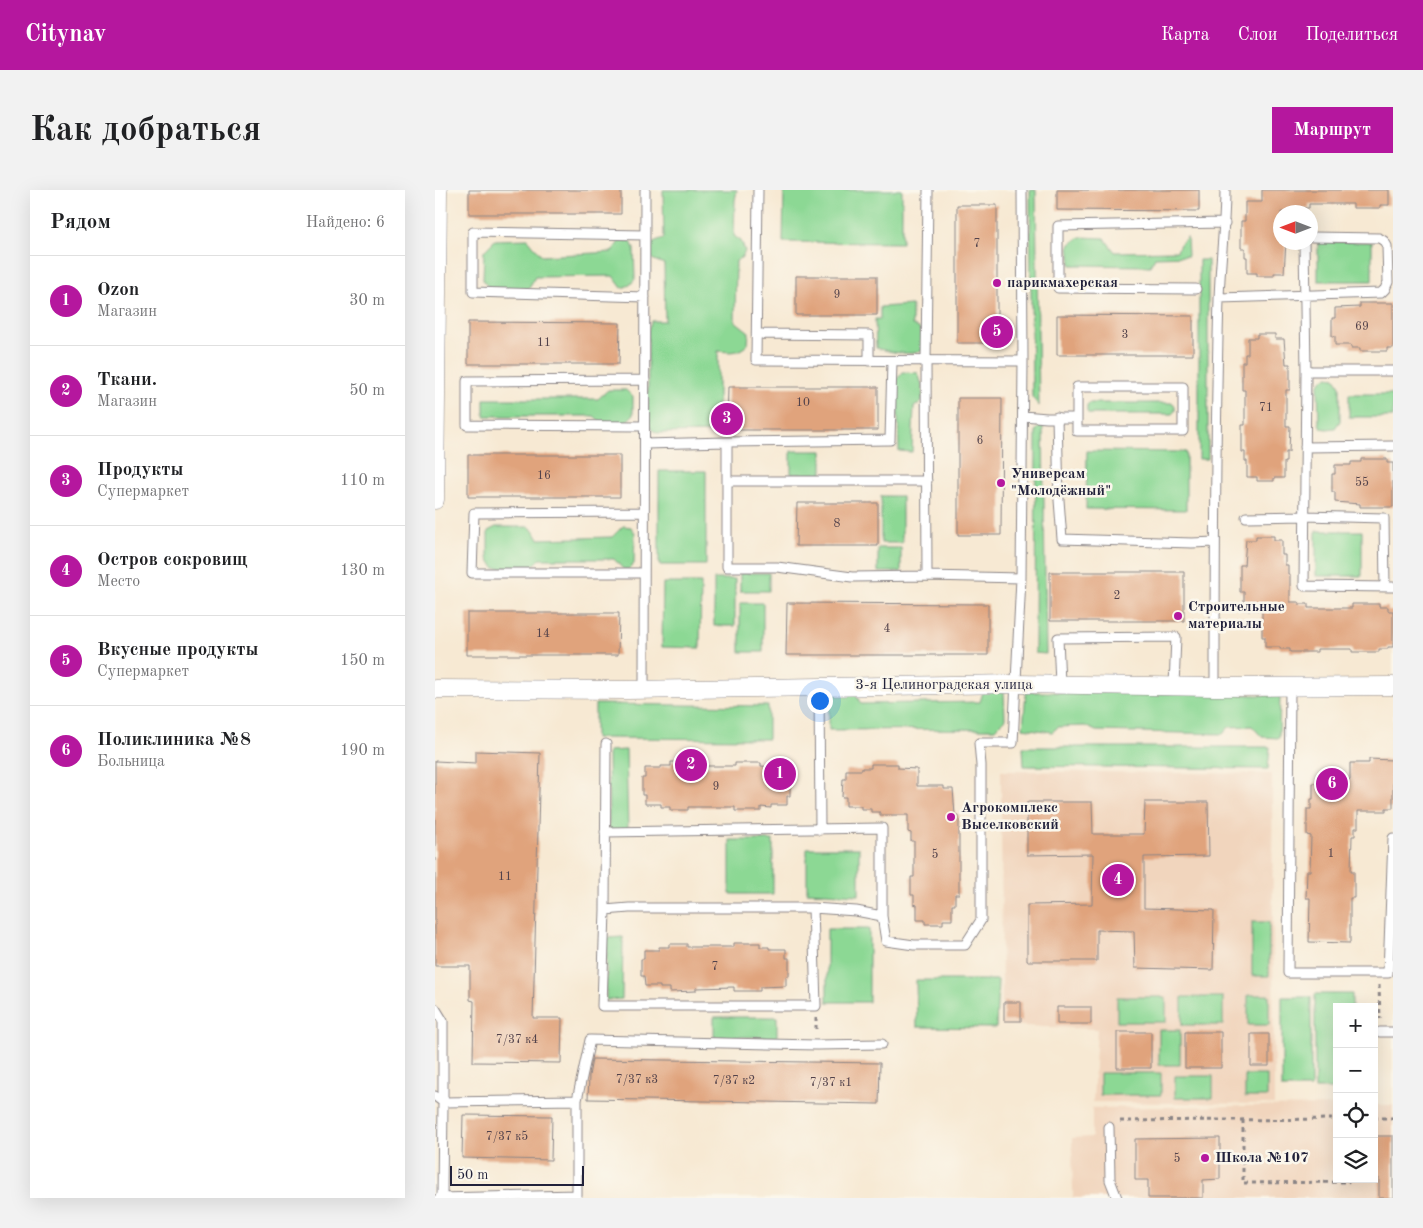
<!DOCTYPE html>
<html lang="ru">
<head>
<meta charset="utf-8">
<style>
	body { margin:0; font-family:"Old Standard TT",serif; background:#f2f2f2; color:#202124 }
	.controls { position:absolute; right:15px; bottom:15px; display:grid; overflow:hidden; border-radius:0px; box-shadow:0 5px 20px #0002 }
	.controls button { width:45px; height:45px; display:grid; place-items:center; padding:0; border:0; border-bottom:1px solid #e0e0e0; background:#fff; color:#202124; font:25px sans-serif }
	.compass { position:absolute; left:838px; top:15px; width:45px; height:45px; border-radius:50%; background:#fff; box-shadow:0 5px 20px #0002; rotate:270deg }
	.scale { position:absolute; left:15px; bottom:12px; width:134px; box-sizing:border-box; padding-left:5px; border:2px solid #22223b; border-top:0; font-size:14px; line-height:18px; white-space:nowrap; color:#22223b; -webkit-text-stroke:4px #fbf7ec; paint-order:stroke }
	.you { position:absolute; left:384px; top:510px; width:18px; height:18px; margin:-12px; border:4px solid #fff; border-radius:50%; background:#1a73e8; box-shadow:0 0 0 8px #1a73e833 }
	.badge { display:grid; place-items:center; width:32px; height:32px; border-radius:50%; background:#b5179e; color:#fff; font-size:16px; font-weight:700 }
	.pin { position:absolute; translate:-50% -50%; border:2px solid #fff; box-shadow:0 1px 5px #0006 }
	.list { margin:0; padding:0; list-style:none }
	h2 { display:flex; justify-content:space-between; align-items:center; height:65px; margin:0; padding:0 20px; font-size:21px }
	h2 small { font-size:16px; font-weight:400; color:#757577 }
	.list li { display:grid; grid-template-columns:32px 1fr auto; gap:15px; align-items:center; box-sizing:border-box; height:90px; padding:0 20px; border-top:1px solid #e0e0e0 }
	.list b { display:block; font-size:19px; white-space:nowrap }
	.list p { margin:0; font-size:16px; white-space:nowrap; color:#757577 }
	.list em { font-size:16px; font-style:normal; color:#757577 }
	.icon { flex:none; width:28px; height:28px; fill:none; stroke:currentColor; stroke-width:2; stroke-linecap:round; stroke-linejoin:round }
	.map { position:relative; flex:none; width:958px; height:1008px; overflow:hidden; border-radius:0px }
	header { display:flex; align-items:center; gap:30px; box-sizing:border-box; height:70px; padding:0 25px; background:#b5179e; color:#fff }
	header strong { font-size:24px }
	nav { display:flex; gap:28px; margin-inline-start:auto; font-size:18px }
	.intro { display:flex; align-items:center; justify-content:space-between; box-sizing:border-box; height:120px; padding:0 30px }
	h1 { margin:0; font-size:35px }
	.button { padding:12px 22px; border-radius:0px; background:#b5179e; color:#fff; font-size:18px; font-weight:700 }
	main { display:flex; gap:30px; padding:0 30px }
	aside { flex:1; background:#fff; border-radius:0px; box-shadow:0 5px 20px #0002 }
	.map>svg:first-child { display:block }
</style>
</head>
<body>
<header>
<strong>Citynav</strong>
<nav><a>Карта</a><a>Слои</a><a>Поделиться</a></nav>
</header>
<div class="intro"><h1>Как добраться</h1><a class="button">Маршрут</a></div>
<main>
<aside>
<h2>Рядом<small>Найдено: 6</small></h2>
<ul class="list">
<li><span class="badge">1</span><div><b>Ozon</b><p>Магазин</p></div><em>30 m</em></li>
<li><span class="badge">2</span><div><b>Ткани.</b><p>Магазин</p></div><em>50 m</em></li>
<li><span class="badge">3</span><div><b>Продукты</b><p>Супермаркет</p></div><em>110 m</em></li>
<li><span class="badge">4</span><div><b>Остров сокровищ</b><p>Место</p></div><em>130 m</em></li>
<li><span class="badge">5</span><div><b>Вкусные продукты</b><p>Супермаркет</p></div><em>150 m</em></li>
<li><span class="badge">6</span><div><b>Поликлиника №8</b><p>Больница</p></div><em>190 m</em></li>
</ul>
</aside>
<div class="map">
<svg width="958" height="1008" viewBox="0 0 958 1008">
	<rect width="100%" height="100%" fill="#fbf7ec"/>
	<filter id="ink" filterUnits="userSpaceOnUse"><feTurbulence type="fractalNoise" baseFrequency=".02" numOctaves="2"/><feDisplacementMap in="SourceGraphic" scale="10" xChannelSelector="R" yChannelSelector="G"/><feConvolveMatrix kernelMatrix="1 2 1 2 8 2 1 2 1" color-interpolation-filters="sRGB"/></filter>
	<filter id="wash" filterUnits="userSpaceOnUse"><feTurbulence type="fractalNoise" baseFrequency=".0096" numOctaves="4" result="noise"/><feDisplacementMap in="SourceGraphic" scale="20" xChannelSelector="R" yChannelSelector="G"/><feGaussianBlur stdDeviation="1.12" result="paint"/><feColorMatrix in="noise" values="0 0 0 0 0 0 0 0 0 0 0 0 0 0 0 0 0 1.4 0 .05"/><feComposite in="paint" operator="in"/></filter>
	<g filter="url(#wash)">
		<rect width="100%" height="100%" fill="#f7e9d3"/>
		<path fill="#f1d5bd" d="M 566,581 L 837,584 L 839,914 L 658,912 L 662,839 L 567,835 Z
			M 902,915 L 902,989 L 939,989 L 939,915 L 958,915 L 958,1008 L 638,1008 L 637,948 L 657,947 L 657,918 Z"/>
		<path fill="#8cd894" stroke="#577d68" d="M 228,0 L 302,0 L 300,10 L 299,46 L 306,51 L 310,61 L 307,67 L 301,71 L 300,131 L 314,142 L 313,154 C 303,164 296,162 283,161 L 283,242 L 223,243 L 217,240 L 213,234 L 213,140 L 217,131 L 230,131 L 229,74 L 219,70 L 215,67 L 215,59 L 218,52 L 229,48 Z
			M 349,0 L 467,0 L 467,53 L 348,52 Z
			M 595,0 L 601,0 L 604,216 L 597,207 Z
			M 645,47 L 669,48 L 680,62 L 742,61 L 745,54 L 752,47 L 753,66 L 720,67 L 715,76 L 636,75 L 634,55 Z
			M 93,49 L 107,66 L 177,62 L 185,50 L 196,51 L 199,59 L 200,89 L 195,95 L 187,98 L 178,86 L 100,87 L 93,99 L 54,98 L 48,90 L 49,61 L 60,50 Z
			M 883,52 L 937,52 L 937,91 L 883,91 Z
			M 764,70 L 773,70 L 773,269 L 764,269 Z
			M 477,115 L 477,135 L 485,139 L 489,150 L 487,161 C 473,166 455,162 441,158 L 440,129 L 445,129 L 445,117 Z
			M 468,182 L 483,183 L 488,198 L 487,212 L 479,217 L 477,262 L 464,261 L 462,189 Z
			M 893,187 L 900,188 L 905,196 L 905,231 L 900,238 L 892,239 L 886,238 L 884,233 L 883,197 L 886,190 Z
			M 173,200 L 191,200 L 198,207 L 198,225 L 190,233 L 166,232 L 159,226 L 49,226 L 49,209 L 163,209 Z
			M 914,204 L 958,204 L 958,227 L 914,227 Z
			M 654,213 L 738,213 L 740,216 L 740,221 L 737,224 L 654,224 L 652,222 L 652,215 Z
			M 608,234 L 611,464 L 600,463 L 601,240 Z
			M 356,261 L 387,261 L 387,284 L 356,284 Z
			M 652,261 L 751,262 L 751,320 L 651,319 Z
			M 224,281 L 271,281 L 271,375 L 224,375 Z
			M 446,306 L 467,306 L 467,353 L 446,353 Z
			M 188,336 L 196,337 L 200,343 L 199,374 L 194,379 L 188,379 L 179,369 L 105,369 L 95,379 L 59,378 L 53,368 L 53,341 L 61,337 L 95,337 L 104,349 L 177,347 Z
			M 881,341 L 927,341 L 927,386 L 881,386 Z
			M 443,358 L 466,358 L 466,382 L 443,382 Z
			M 305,383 L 334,383 L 334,401 L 305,401 Z
			M 279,389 L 300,389 L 300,436 L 279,436 Z
			M 228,393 L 266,393 L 265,458 L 227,457 Z
			M 305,413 L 328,413 L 328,462 L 305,462 Z
			M 549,499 L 569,501 L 570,529 L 560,539 L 394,540 L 394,511 L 399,501 L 419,501 L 426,514 L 545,512 Z
			M 591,502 L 766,503 L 845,506 L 844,548 L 827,547 L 817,536 L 794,537 L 788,544 L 661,541 L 650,536 L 623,537 L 617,542 L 588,538 Z
			M 160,514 L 333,516 L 333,549 L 160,548 Z
			M 588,557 L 835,557 L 833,579 L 589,576 Z
			M 191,560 L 193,640 L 174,641 L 173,561 Z
			M 295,650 L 338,650 L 338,704 L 295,704 Z
			M 372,658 L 424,658 L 424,705 L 372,702 Z
			M 817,732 L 834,732 L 834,786 L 817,786 Z
			M 392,739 L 434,739 L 434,812 L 392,812 Z
			M 188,747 L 187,809 L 171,810 L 172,748 Z
			M 481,790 L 563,790 L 561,838 L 482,837 Z
			M 880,804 L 917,804 L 917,817 L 902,817 L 902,899 L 880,899 Z
			M 813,805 L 834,805 L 834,835 L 813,835 Z
			M 682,807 L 731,807 L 731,832 L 682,832 Z
			M 747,807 L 788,807 L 788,835 L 747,835 Z
			M 847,807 L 876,807 L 876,898 L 847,898 Z
			M 279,827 L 342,827 L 342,847 L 279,847 Z
			M 724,840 L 745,840 L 745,875 L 724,875 Z
			M 665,883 L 726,883 L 726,905 L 665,905 Z
			M 810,885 L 832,885 L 832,907 L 810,907 Z
			M 740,886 L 778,886 L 778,908 L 740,908 Z"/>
		<g id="blocks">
			<path fill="#e0a37b" d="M 34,0 L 186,0 L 186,24 L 34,24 Z
				M 622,0 L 764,0 L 764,21 L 622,20 Z
				M 827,0 L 954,0 L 954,15 L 945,15 L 945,18 L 918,18 L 918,14 L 874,14 L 874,18 L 865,18 L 865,21 L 851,21 L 851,22 L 846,22 L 846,52 L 851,52 L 849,83 L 839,83 L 839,86 L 822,86 L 822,83 L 812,83 L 812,67 L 810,67 L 810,58 L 806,58 L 806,31 L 810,31 L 810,12 L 827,12 Z
				M 522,15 L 562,15 L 562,153 L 522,153 Z
				M 361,86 L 442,86 L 442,125 L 361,125 Z
				M 925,113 L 958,113 L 958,158 L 952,158 L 952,161 L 925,161 L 925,158 L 916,158 L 916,155 L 900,155 L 900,146 L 897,146 L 897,128 L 900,128 L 900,118 L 925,117 Z
				M 622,125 L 758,126 L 758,165 L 622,165 Z
				M 33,132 L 185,133 L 184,174 L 33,174 Z
				M 822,144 L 840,144 L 840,149 L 849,149 L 851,174 L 855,174 L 855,200 L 851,200 L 851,236 L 855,236 L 854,262 L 851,262 L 851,272 L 849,272 L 849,288 L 839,288 L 839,291 L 822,291 L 822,287 L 812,287 L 812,271 L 810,271 L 810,262 L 807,262 L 807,235 L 810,235 L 810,200 L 807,200 L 807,172 L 810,172 L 810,164 L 813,164 L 813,148 L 822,148 Z
				M 293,197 L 443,197 L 443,240 L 292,240 Z
				M 523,208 L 567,208 L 566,345 L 523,345 Z
				M 33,265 L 185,265 L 185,307 L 33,307 Z
				M 926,269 L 952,269 L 952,273 L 958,273 L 958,317 L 925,317 L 925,314 L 900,312 L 900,302 L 897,302 L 897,284 L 900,284 L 900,275 L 916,275 L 916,272 L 926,272 Z
				M 362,313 L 443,313 L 443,356 L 361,356 Z
				M 821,346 L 839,346 L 839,350 L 847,350 L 847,365 L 850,365 L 850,375 L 853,375 L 853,384 L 855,384 L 855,412 L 864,412 L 864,414 L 873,414 L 873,418 L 917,418 L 917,414 L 944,414 L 944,417 L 953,417 L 953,421 L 958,421 L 958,457 L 953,457 L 953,459 L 944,459 L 944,462 L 917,462 L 917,459 L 882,459 L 882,462 L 855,462 L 855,459 L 845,459 L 845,457 L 830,457 L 830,447 L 827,447 L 827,420 L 809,420 L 809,402 L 805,402 L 805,375 L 809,375 L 811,350 L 821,350 Z
				M 615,382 L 749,382 L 749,431 L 615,431 Z
				M 352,413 L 553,414 L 553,465 L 351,465 Z
				M 32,423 L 184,423 L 183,465 L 32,465 Z
				M 41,561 L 105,563 L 98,828 L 127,828 L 126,873 L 38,872 L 39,811 L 35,810 L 35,776 L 0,776 L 0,571 L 41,573 Z
				M 934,569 L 958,570 L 958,618 L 951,618 L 951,621 L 923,621 L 923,638 L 920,638 L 920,646 L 917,646 L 916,681 L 919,681 L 919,708 L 915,708 L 915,753 L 874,752 L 875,708 L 871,708 L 872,681 L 875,681 L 876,646 L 872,645 L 872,619 L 876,619 L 876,609 L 878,609 L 878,593 L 888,593 L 888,590 L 915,590 L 915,573 L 934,573 Z
				M 236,572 L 263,572 L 263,576 L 300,576 L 300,573 L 326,573 L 326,576 L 352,579 L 352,588 L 355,588 L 355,606 L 352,606 L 352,615 L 336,615 L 336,618 L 326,617 L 326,621 L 300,621 L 300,617 L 253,617 L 253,620 L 235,620 L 235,617 L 226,617 L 226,614 L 210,614 L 210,605 L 207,605 L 207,588 L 210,588 L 210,578 L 226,578 L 226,576 L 236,576 Z
				M 436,574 L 463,574 L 463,578 L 482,579 L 482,596 L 509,596 L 509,599 L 518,599 L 520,625 L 524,625 L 524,704 L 520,704 L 520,715 L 517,715 L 517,730 L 508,730 L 508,734 L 490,734 L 490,730 L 482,730 L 482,715 L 479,714 L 479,705 L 476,705 L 476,687 L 479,687 L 479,651 L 476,651 L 476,643 L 473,642 L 473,625 L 445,625 L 445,622 L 436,622 L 436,619 L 426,619 L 426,616 L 411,616 L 411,607 L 407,607 L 408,589 L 411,589 L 411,580 L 427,580 L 427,578 L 436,578 Z
				M 592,612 L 657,612 L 658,644 L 709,644 L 710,612 L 773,612 L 774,666 L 709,667 L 709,718 L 779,720 L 778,780 L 700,778 L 699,741 L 662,740 L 662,771 L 592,771 L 592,715 L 657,714 L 658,664 L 592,665 Z
				M 299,753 L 325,753 L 325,757 L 334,757 L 334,759 L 351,759 L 351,768 L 354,768 L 354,786 L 351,786 L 351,796 L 325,797 L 325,801 L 299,801 L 299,797 L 261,798 L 261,801 L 235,802 L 235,798 L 225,798 L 225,796 L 210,796 L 209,786 L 206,786 L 206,769 L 209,769 L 209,760 L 224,760 L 224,757 L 234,757 L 234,754 L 252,754 L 252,757 L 299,757 Z
				M 569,812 L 586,812 L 586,831 L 569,831 Z
				M 622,817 L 656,817 L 656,834 L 622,834 Z
				M 682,842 L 716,842 L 716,878 L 682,878 Z
				M 750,842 L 786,842 L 786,878 L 750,878 Z
				M 816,844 L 834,844 L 834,876 L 816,876 Z
				M 157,869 L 445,873 L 444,914 L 153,909 L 154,886 Z
				M 28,925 L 117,926 L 116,970 L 27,968 Z
				M 939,946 L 958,946 L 958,1008 L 944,1008 L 944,988 L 939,988 Z
				M 785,948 L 785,989 L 768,990 L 768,1008 L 713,1008 L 713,990 L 700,990 L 700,949 Z"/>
		</g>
	</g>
	<g filter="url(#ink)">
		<use href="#blocks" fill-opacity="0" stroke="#8c8687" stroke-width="1"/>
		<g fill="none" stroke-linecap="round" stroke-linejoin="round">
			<g stroke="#8c8687" stroke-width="11">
				<path id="lane" d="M 323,0 L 321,170 L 588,171
					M 210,45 L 38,42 L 38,102 L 210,107
					M 869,52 L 871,181 L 869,396 L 958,397
					M 761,99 L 623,98 L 623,36 L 790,33
					M 784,108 L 946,103 L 950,99 L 953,92 L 952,56 L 949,51 L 944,48 L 876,47
					M 322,144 L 434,145 L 434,171
					M 871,181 L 958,181
					M 642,197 L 748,197 L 748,241 L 642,241 Z
					M 588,226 L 612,228 L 642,228
					M 622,227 L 624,310 L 627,349 L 757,353 L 780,352
					M 209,236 L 32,235 L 32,191 L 210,190
					M 292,252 L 455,250 L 457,171
					M 210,254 L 292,252 L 292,377 L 342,377 L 417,387 L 492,386 L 586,388
					M 870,257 L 958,256
					M 293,291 L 492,291
					M 209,322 L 39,323 L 37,383 L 209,383
					M 811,327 L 869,326 L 949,328 L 950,397
					M 492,386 L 491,171 L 493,0
					M 625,494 L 623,448 L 741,447 L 739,496
					M 855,495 L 853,783 L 953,783 L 958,648
					M 384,496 L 385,640
					M 780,497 C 780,368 780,239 784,110 C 785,73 790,37 790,0
					M 209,499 L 210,0
					M 171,554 L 170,720 L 167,816 L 381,816 L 378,718
					M 170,642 L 447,638 L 447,726 L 451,751 L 479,755 L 530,755 L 546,730 L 546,575 L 544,553 L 578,553 L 586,388 L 588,171 L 587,0
					M 170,720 L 194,718 L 378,718 L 421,721 L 447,726
					M 0,818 L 8,831 L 8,912 L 142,910 L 155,850 L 382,855 L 447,854
					M 945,842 L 958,842
					M 0,906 L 8,912 L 7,1008
					M 674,937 L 675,990 L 682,1008
					M 4,1008 L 142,1005 L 142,910"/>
			</g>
			<g stroke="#8c8687" stroke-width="19">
				<path id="street" d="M 0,310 L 3,0
					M 0,499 L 193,500 L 580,494 L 780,497 L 958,496"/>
			</g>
			<path stroke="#8c8687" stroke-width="3" stroke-dasharray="4 4" stroke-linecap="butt" d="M 944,795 L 945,829
				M 381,827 L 381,843
				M 939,928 L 958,928
				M 808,930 L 808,993 L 913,992 L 913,989
				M 685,931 L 902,929"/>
			<use href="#lane" stroke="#fff" stroke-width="9"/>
			<use href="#street" stroke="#fff" stroke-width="18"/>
		</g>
	</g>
	<g fill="#b5179e" stroke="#fbf7ec" stroke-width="2">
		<circle cx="562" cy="93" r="5"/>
		<circle cx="566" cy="293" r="5"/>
		<circle cx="743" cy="426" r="5"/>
		<circle cx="516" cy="627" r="5"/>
		<circle cx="770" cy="968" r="5"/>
	</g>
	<g text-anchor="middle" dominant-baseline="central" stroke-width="5" stroke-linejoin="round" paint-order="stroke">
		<g font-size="12" fill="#52424b">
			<text x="542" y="54">7</text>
			<text x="402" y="105">9</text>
			<text x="927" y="137">69</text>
			<text x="690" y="145">3</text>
			<text x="109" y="153">11</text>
			<text x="368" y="213">10</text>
			<text x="831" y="218">71</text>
			<text x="545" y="251">6</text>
			<text x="109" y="286">16</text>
			<text x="927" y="293">55</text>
			<text x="402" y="334">8</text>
			<text x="682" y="406">2</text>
			<text x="452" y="439">4</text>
			<text x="108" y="444">14</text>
			<text x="281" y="597">9</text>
			<text x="896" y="664">1</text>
			<text x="500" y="665">5</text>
			<text x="70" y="687">11</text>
			<text x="280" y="777">7</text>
			<text x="82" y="850">7/37 к4</text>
			<text x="202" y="890">7/37 к3</text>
			<text x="299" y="891">7/37 к2</text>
			<text x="396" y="893">7/37 к1</text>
			<text x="72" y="947">7/37 к5</text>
			<text x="742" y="969">5</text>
		</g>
		<g font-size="15" font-weight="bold" fill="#22223b" stroke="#fbf7ec" text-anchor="start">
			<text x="572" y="93">парикмахерская</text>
			<text x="576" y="284">Универсам<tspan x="576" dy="17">"Молодёжный"</tspan></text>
			<text x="753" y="417">Строительные<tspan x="753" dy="17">материалы</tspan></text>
			<text x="526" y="618">Агрокомплекс<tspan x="526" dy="17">Выселковский</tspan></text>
			<text x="780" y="968">Школа №107</text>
		</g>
		<g font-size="15" fill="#22223b" stroke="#fbf7ec">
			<text x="509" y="495">3-я Целиноградская улица</text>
		</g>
	</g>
</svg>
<div class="controls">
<button>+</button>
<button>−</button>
<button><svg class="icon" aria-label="locate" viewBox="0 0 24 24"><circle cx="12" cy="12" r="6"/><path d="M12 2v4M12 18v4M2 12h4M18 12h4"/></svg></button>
<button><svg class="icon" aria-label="layers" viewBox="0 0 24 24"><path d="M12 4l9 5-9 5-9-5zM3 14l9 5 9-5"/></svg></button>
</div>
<svg class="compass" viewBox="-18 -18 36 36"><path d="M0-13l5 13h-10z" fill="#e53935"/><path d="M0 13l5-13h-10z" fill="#757577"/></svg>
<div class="scale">50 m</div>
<div class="you"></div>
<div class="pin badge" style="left:345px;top:584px">1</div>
<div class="pin badge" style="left:256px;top:575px">2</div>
<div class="pin badge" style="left:292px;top:229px">3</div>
<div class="pin badge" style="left:683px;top:690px">4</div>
<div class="pin badge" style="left:562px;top:142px">5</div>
<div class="pin badge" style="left:897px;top:594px">6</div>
</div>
</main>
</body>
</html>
